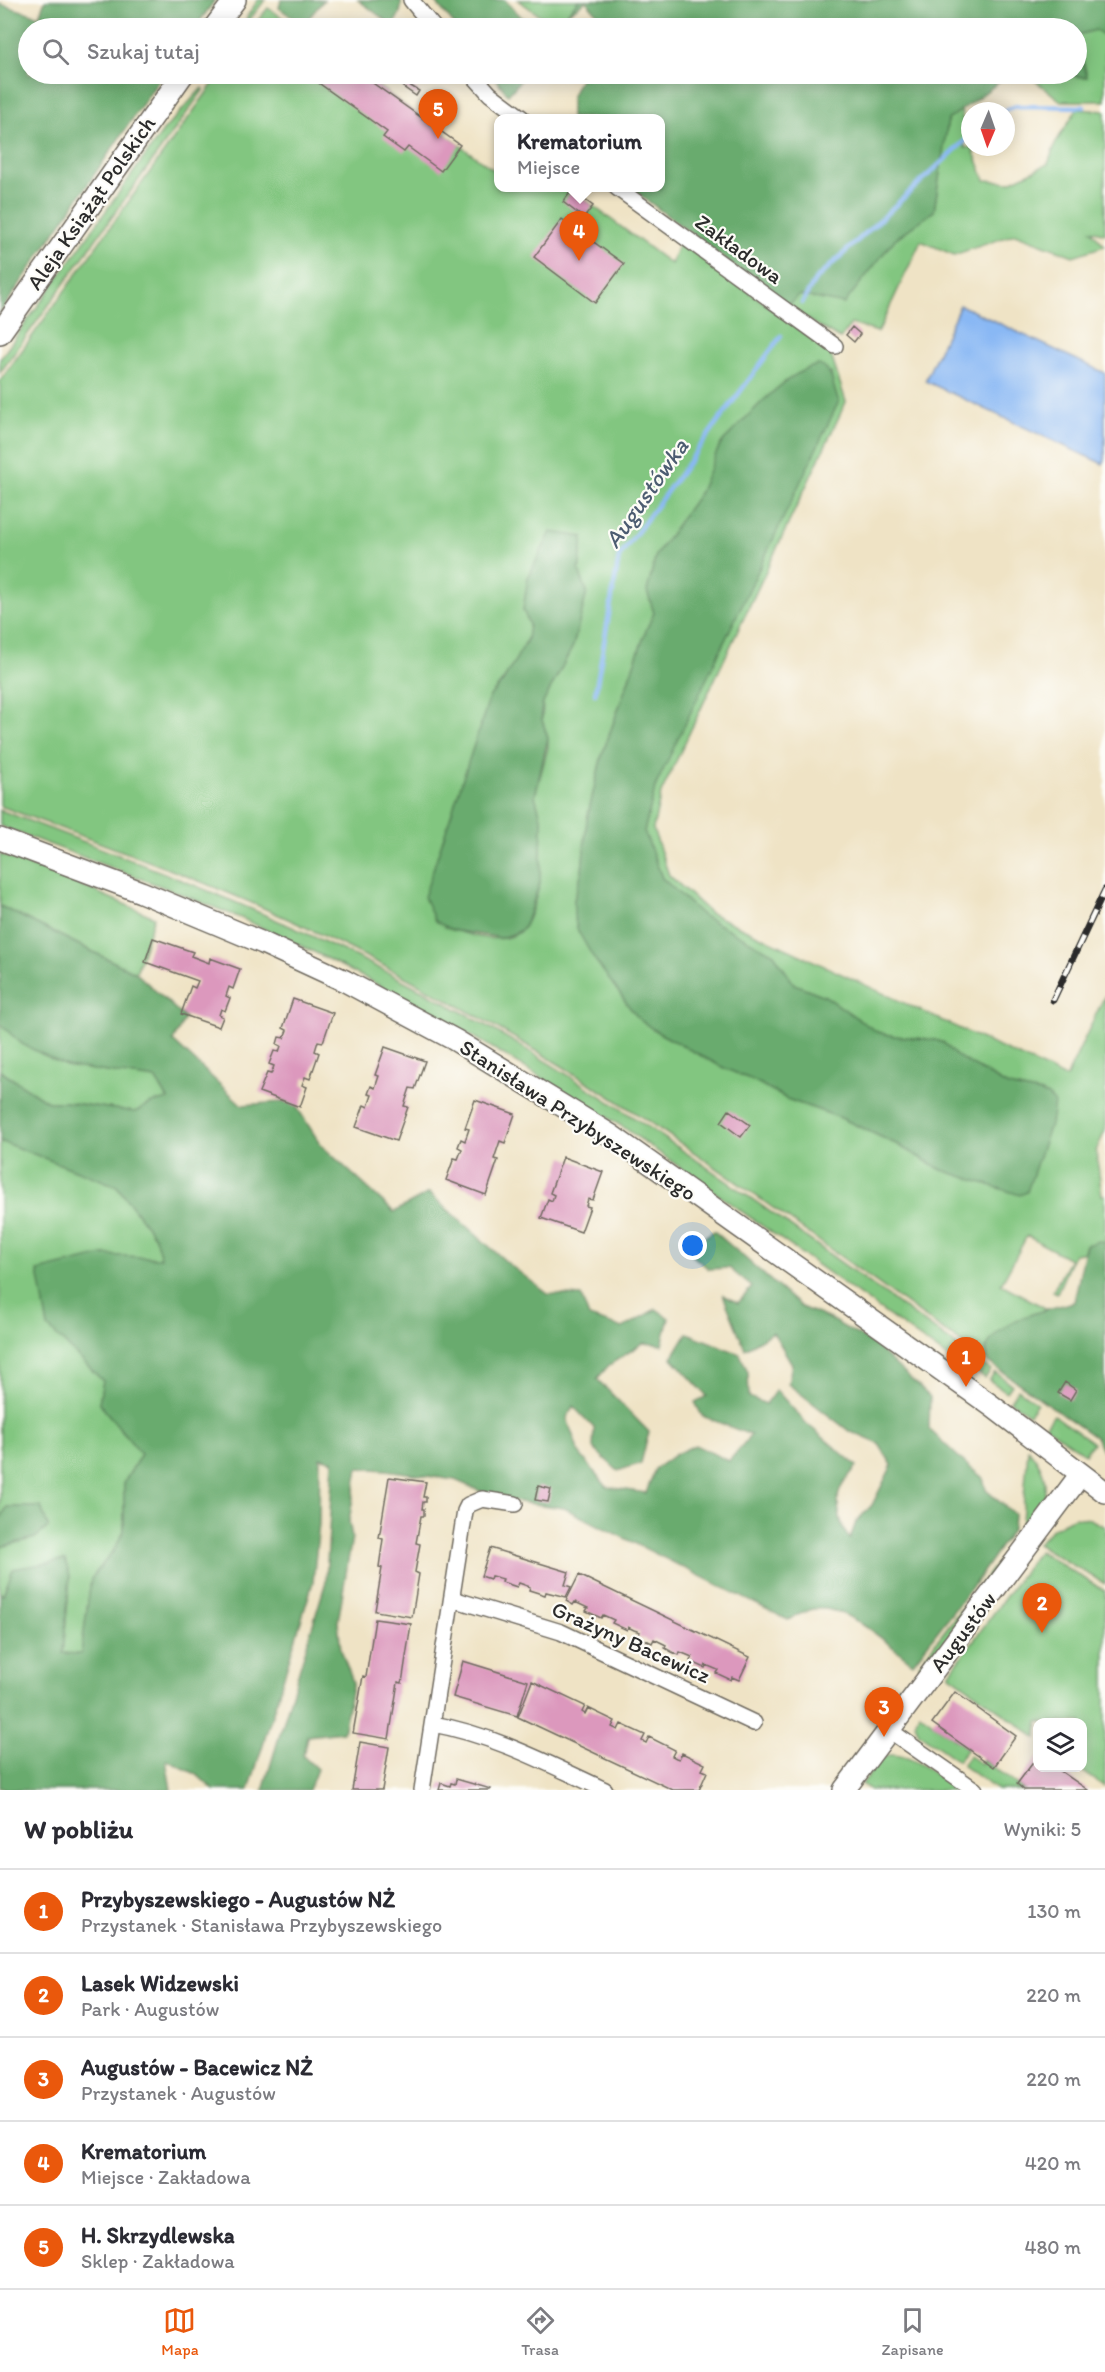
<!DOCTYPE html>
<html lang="pl">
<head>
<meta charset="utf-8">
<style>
	body { margin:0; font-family:Itim,sans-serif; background:#f7f7f7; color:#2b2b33 }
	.controls { position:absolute; right:18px; bottom:18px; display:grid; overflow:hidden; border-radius:12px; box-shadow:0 3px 15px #0003 }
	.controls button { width:54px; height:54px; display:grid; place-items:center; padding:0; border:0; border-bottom:2px solid #e1e1e2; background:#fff; color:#2b2b33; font:30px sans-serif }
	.compass { position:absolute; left:961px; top:102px; width:54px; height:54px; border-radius:50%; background:#fff; box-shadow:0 3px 15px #0003; rotate:182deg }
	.you { position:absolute; left:693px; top:1246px; width:21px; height:21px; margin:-15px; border:4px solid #fff; border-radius:50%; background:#1a73e8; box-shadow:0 0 0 9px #1a73e833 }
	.badge { display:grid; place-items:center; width:39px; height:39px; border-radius:50%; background:#ea580c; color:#fff; font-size:20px; font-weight:700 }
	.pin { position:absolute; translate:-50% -50px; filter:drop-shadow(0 2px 3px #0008) }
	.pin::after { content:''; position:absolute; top:32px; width:21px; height:18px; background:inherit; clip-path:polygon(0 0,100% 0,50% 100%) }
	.popup { position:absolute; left:494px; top:114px; width:171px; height:78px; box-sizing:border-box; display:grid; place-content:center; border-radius:12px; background:#fff; filter:drop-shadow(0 2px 4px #0005); font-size:20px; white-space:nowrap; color:#7c7c81 }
	.popup b { font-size:22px; color:#2b2b33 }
	.popup::after { content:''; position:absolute; left:50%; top:100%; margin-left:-12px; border:12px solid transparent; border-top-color:#fff }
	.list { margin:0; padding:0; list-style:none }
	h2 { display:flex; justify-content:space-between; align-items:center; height:78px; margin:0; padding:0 24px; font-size:26px }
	h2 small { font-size:20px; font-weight:400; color:#7c7c81 }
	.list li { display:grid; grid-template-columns:39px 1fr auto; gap:18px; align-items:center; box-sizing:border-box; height:84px; padding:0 24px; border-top:2px solid #e1e1e2 }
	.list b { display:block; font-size:22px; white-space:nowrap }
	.list p { margin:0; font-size:20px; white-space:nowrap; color:#7c7c81 }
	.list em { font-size:20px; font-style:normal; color:#7c7c81 }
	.icon { flex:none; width:33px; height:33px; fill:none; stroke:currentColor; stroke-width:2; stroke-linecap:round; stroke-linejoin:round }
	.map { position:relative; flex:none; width:1105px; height:1790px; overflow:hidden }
	.search { position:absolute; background:#fff; box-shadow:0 3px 15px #0003; left:18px; right:18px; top:18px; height:66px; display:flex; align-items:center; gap:15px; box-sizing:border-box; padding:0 21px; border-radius:33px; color:#7c7c81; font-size:22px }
	.sheet { height:498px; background:#fff }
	nav { display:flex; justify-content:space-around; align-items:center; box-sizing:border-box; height:84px; border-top:2px solid #e1e1e2; background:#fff; font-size:16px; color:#7c7c81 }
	nav a { display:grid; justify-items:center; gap:3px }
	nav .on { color:#ea580c }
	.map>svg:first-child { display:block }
</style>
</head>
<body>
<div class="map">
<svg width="1105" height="1790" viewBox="0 0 1105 1790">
	<rect width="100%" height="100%" fill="#fdfcf7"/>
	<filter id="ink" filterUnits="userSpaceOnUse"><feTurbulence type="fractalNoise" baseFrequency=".0167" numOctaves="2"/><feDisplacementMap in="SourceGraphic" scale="12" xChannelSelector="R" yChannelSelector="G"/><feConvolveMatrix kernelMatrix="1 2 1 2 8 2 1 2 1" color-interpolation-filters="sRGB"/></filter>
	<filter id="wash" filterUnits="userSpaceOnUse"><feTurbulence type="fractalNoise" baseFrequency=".008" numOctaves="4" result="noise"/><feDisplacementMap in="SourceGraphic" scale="24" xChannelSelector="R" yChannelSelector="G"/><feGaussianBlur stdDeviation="1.35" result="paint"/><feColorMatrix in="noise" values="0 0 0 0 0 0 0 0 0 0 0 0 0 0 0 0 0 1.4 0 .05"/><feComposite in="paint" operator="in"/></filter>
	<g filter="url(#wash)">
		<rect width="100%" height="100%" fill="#efe3c5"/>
		<path fill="#82c680" stroke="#567856" stroke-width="1.5" fill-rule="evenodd" d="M 258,0 L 265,0 L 243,28 L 248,15 Z
			M 518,0 L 579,0 L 556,27 Z
			M 268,8 L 298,28 L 252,28 Z
			M 1096,30 L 1105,36 L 1105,101 L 1061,101 L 1027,74 L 1087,77 L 1077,35 Z
			M 220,74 L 361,74 L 498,173 L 498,188 L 569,188 L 671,264 L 680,240 L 830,352 L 846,402 L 661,793 L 653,829 L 669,875 L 710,913 L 1066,1078 L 1105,995 L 1105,1131 L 1096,1151 L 1102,1195 L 1105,1195 L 1105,1242 L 1086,1245 L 1083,1253 L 1074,1254 L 1057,1293 L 1053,1291 L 1070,1259 L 1027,1236 L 1001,1284 L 1047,1309 L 1011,1323 L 986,1348 L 987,1361 C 834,1255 686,1138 525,1044 C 440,994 352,947 261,907 C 176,870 87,838 0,806 L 0,381 ZM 831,373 L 833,390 L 656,785 L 644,831 L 662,878 L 703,916 L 774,954 L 794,984 L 825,996 L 877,1032 L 894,1036 L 936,1040 L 944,1043 L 955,1055 L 1008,1086 L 1041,1093 L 942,1170 L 896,1144 L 841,1118 L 787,1099 L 755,1081 L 724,1068 L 659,1033 L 640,1020 L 574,900 L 582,871 L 587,819 L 602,755 L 647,628 L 654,613 L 648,591 L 656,555 L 700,492 L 719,447 L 724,440 L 782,385 ZM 583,537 L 579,571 L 587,592 L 573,646 L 543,703 L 542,720 L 548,738 L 548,747 L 535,796 L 542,821 L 540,883 C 536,896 532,915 524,927 C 508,949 465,934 444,927 L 490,696 C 503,682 531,644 529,624 C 528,620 525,614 523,610 Z
			M 202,88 L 204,89 L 0,373 L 0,359 L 163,131 Z
			M 1077,109 L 1105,111 L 1105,234 L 1091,230 L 1105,246 L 1073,256 L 1015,234 L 954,255 L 921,241 L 878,332 L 851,324 L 840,339 L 787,307 L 799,295 L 844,303 L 895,239 L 934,211 L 948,120 L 961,110 L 966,136 L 965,148 L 972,147 L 985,180 L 1010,182 L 1048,164 L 1056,142 Z
			M 0,810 C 147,865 294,921 433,996 C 630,1102 808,1241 991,1370 L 985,1378 L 968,1365 L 965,1370 L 623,1127 L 443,1018 L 312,951 L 243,919 L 171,890 L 0,826 Z
			M 0,854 L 62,877 L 154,917 L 136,973 L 0,906 Z
			M 0,1024 L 22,1044 L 66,1066 L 156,1079 L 168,1099 L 152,1103 L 135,1112 L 66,1102 L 48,1102 L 0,1071 Z
			M 0,1141 L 117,1186 L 155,1237 L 161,1258 L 103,1255 L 45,1309 L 48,1327 L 103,1381 L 99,1403 L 141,1454 L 124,1483 L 124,1531 L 114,1550 L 91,1579 L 81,1655 L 63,1653 L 70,1576 L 3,1595 L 0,1593 L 0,1547 L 35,1538 L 48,1527 L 41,1507 L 7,1507 L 0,1520 Z
			M 995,1372 L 1012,1385 L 1007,1392 L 989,1380 Z
			M 1018,1389 L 1037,1403 L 1029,1414 L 1010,1401 Z
			M 1054,1415 L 1093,1443 L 1085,1454 L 1045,1426 Z
			M 1028,1449 C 1055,1479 1047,1505 1026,1536 L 1021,1533 Z
			M 1075,1517 L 1090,1519 L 1105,1527 L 1105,1584 L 1037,1544 C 1049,1531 1059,1523 1075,1517 Z
			M 1011,1544 L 1017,1545 L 924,1670 L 920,1667 L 919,1664 Z
			M 1039,1551 L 1105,1591 L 1105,1787 L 1078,1768 L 1082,1768 L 1082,1722 L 1038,1722 L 1037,1738 L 949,1674 Z
			M 919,1713 L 968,1749 L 958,1761 L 919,1733 L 915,1723 Z
			M 889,1755 C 915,1754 936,1776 957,1790 L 870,1790 L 862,1784 L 881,1758 Z
			M 969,1756 L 981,1764 L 983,1760 L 1024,1790 L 997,1790 L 962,1765 Z"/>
		<path fill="#69ab6e" stroke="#4a6b4c" stroke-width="1.5" d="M 45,0 L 215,0 L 195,28 L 28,28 L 28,74 L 163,74 L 0,313 L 0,4 L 39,16 Z
			M 281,0 L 324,0 L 303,25 L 279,8 Z
			M 358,0 L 401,0 C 402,9 399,18 392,25 Z
			M 434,0 L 505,0 L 532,28 L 457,28 Z
			M 579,0 L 1105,0 L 1105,36 L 1096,30 L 1077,35 L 1076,28 L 607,28 L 599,16 L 586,1 L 567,14 Z
			M 1077,41 L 1087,77 L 1048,74 L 1076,74 Z
			M 492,74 L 526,74 L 508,95 Z
			M 582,74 L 1010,74 L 948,120 L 934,211 L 895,239 L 844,304 L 799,295 L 787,307 L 631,188 L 660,188 L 660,118 L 571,118 L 571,98 Z
			M 818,365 C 835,369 831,387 839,401 L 656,785 L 644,831 L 662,878 L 703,916 L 774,954 L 794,984 L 825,996 L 877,1032 L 894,1036 L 936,1040 L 944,1043 L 955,1055 L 1008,1086 L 1041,1093 L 1048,1096 L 1054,1102 L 1052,1118 L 1027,1192 L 1020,1195 L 942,1170 L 896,1144 L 841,1118 L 787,1099 L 755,1081 L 724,1068 L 659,1033 L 640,1020 L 630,1008 L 593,957 L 578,931 L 574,916 L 574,900 L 582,871 L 587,819 L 602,755 L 647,628 L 654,613 L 647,591 L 656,555 L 700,492 L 719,447 L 724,440 C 748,417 784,373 818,365 Z
			M 551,532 L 583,537 L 579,571 L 587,592 L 573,646 L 543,703 L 541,712 L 542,720 L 548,738 L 535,796 L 542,821 L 540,883 L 527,920 L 524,927 L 516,933 L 501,938 L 452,930 L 435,921 L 424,897 L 490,696 L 502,683 L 527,640 L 529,624 L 523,610 L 528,577 Z
			M 0,906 L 136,973 L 185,1018 L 173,1041 L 242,1105 L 293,1101 L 321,1145 L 394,1212 L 429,1193 L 510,1265 L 548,1294 L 581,1296 L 589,1317 L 623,1328 L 656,1309 L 669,1318 L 662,1345 L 643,1343 L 609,1365 L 597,1379 L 649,1432 L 641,1463 L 618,1471 L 593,1448 L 594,1428 L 573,1406 L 567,1418 L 579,1453 L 607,1487 L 646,1493 L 655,1469 L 676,1454 L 695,1445 L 729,1461 L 751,1435 L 702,1416 L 695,1402 L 707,1396 L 672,1358 L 687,1333 L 740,1354 L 748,1372 L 749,1397 L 766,1404 L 776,1390 L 806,1423 L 857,1466 C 841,1485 834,1492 840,1517 C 842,1527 844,1532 850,1539 L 856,1522 L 872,1505 L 892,1465 L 879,1444 L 849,1431 L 788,1384 L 792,1364 L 773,1332 L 745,1349 L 723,1295 L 738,1303 L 752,1287 L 729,1268 L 709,1269 L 693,1256 L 700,1240 L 714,1231 L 801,1307 L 830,1319 L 872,1343 L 930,1397 L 929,1429 L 967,1465 L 983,1478 L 986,1490 L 1014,1514 L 1013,1528 L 978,1579 L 913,1663 C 887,1644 847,1604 813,1609 C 805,1611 796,1616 788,1620 L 564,1508 L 498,1499 L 455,1480 L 386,1470 L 358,1468 L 349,1521 L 352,1537 L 338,1622 L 341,1650 L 353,1682 L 343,1732 L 307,1736 L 303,1756 L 317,1769 L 309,1790 L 263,1790 L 326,1581 L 333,1461 L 320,1457 L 319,1524 L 313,1582 L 249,1790 L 214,1790 L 196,1774 L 166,1760 L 171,1790 L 10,1790 L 0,1788 L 0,1593 L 3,1595 L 13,1569 L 65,1560 L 70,1576 L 63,1653 L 81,1654 L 91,1579 L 114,1550 L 124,1531 L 124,1483 L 141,1454 L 99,1403 L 103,1381 L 48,1327 L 38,1271 L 103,1255 L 161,1258 L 155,1237 L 117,1186 L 0,1141 L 0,1071 L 48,1102 L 65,1102 L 135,1112 L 152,1103 L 168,1099 L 156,1079 L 66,1066 L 22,1044 L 0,1024 Z
			M 1099,1241 L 1105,1242 L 1105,1456 L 1096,1438 L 987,1361 C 987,1356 986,1351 987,1347 C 998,1320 1049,1308 1074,1302 L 1086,1245 Z
			M 7,1507 L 41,1507 L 48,1527 L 35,1538 L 0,1547 L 0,1520 Z"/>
		<path fill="#89b8f4" stroke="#5a7290" stroke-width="1.5" d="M 960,305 L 1105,373 L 1105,460 L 1103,464 L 925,381 Z"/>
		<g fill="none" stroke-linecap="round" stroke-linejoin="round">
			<path stroke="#89b8f4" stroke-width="4.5" d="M 1002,111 L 1016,106 L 1084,107
				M 802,303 L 815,280 L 970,136
				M 595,694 L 619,557 L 781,336"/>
		</g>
		<g id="blocks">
			<path fill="#dc98bd" d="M 306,74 L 360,74 L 460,145 L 441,171 L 408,147 L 404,152 L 383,137 L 387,132 Z
				M 406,83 L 419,91 L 416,96 L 403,87 Z
				M 429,97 L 443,106 L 440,111 L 426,102 Z
				M 572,190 L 593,206 L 584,218 L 563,202 Z
				M 562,219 L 624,264 L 595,303 L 534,257 Z
				M 852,327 L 860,334 L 854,342 L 846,335 Z
				M 153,938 L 193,952 L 191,956 L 209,963 L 210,958 L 240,969 L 233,989 L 229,987 L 226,996 L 230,998 L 225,1011 L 221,1009 L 219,1015 L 223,1017 L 219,1027 L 181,1014 L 191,986 L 195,988 L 198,981 L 145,962 Z
				M 293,999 L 333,1013 L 323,1042 L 318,1041 L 315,1051 L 319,1053 L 310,1079 L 305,1077 L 302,1085 L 307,1087 L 300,1107 L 259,1092 L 267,1073 L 271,1074 L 274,1066 L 269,1064 L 274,1051 L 279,1052 L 281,1046 L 277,1044 L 279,1037 L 284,1038 L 287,1030 L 283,1028 Z
				M 385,1047 L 425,1061 L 415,1089 L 410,1088 L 404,1106 L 408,1107 L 396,1141 L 356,1127 L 364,1105 L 368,1107 L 372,1095 L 368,1094 L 371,1086 L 375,1088 L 379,1076 L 375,1075 Z
				M 475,1100 L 515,1114 L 505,1143 L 500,1141 L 494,1159 L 498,1160 L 486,1195 L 446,1180 L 454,1158 L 458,1159 L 462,1149 L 458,1147 L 461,1139 L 465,1141 L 469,1129 L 465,1128 Z
				M 729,1110 L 750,1125 L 741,1137 L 721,1122 Z
				M 563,1157 L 603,1172 L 593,1200 L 588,1199 L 586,1206 L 590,1207 L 581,1232 L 541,1218 L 548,1199 L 552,1201 L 554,1195 L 550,1193 Z
				M 1065,1382 L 1076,1390 L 1070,1400 L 1058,1393 Z
				M 389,1477 L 426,1482 L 423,1497 L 426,1497 L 426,1502 L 423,1502 L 422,1509 L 424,1509 L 424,1516 L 421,1516 L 416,1543 L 420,1544 L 415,1572 L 419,1574 L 412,1617 L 375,1611 L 382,1568 L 379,1567 L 383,1539 L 379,1538 Z
				M 538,1486 L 551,1489 L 548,1502 L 535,1500 Z
				M 490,1548 L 569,1572 L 565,1585 L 571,1587 L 566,1597 L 546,1592 L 545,1595 L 529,1590 L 530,1587 L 519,1583 L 517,1587 L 502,1582 L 503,1579 L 491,1576 L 490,1579 L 481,1576 Z
				M 579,1575 L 750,1657 L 739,1680 L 732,1677 L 731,1680 L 716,1673 L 718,1670 L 706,1665 L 705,1668 L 690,1661 L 692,1657 L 680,1652 L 679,1655 L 672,1652 L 665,1648 L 666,1645 L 654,1639 L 652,1643 L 638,1636 L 640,1632 L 634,1630 L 628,1627 L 627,1630 L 612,1623 L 614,1620 L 603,1615 L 601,1618 L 586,1611 L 588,1608 L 575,1602 L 573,1605 L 566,1601 Z
				M 375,1619 L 411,1624 L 402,1683 L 398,1682 L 389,1739 L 353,1733 L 363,1676 L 366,1677 Z
				M 463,1661 L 528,1681 L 517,1716 L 453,1697 Z
				M 532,1681 L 585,1706 L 582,1712 L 585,1714 L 588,1708 L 615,1721 L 612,1727 L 618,1730 L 621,1724 L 645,1735 L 642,1741 L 646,1743 L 649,1737 L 675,1750 L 672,1756 L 676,1758 L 679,1759 L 682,1753 L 705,1764 L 702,1770 L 707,1772 L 699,1790 L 673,1790 L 518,1717 Z
				M 955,1692 L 1016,1736 L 994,1767 L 932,1723 Z
				M 360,1742 L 389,1747 L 382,1790 L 352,1790 Z
				M 1038,1756 L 1038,1768 L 1056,1768 L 1088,1790 L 1024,1790 L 1017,1784 Z
				M 456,1779 L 491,1789 L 490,1790 L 439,1790 L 441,1783 L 450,1786 L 451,1783 L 455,1784 Z"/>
		</g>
	</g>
	<g filter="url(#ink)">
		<use href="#blocks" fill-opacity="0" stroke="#706b61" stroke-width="1.5"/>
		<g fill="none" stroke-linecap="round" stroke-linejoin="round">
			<g stroke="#706b61" stroke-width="18">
				<path id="street" d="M 411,0 L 434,28
					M 472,74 L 490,94 L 522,118
					M 617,188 L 835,346
					M 453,1599 L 561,1632 L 754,1723
					M 433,1724 C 494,1735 549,1764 605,1790
					M 889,1730 L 975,1790
					M 422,1790 L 465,1511 L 468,1505 L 482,1499 L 515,1504"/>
			</g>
			<g stroke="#706b61" stroke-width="24">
				<path id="secondary" d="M 214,28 L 235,0
					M 0,333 L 183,74
					M 0,839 L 141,892 L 263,943 L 345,981 L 455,1040 L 612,1136 L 992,1406 L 1105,1492
					M 844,1790 L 1081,1474"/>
			</g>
			<use href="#street" stroke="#fff" stroke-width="15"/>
			<use href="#secondary" stroke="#fff" stroke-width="21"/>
			<g stroke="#2b2b2b" stroke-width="7">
				<path id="rail" d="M 1053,1000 L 1105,890"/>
			</g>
			<use href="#rail" stroke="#fdfcf7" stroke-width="4.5" stroke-dasharray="14" stroke-linecap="butt"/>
		</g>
	</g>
	<g text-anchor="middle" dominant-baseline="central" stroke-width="4.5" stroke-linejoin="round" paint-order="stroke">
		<g font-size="22" fill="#2b2b2b" stroke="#fdfcf7">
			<text transform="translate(91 203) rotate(-55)">Aleja Książąt Polskich</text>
			<text transform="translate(739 249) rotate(36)">Zakładowa</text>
			<text transform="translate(578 1120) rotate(33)">Stanisława Przybyszewskiego</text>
			<text transform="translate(963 1632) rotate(-53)">Augustów</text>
			<text transform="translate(631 1642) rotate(24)">Grażyny Bacewicz</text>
		</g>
		<g font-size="24" font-style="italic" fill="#4c5c71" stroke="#fdfcf7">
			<text transform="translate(646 493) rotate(-55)">Augustówka</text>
		</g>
	</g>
</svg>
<div class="controls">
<button><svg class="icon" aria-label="layers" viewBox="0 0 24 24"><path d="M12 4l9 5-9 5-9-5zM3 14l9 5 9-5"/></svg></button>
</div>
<svg class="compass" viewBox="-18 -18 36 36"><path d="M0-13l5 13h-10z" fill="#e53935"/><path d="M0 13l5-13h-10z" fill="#7c7c81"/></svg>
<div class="you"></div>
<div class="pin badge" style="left:966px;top:1387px">1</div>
<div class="pin badge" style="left:1042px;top:1633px">2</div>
<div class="pin badge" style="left:884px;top:1737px">3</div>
<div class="pin badge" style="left:579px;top:261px">4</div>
<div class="popup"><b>Krematorium</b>Miejsce</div>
<div class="pin badge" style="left:438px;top:139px">5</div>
<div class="search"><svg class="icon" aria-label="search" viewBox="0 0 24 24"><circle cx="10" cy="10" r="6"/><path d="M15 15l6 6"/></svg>Szukaj tutaj</div>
</div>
<section class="sheet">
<h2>W pobliżu<small>Wyniki: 5</small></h2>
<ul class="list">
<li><span class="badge">1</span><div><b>Przybyszewskiego - Augustów NŻ</b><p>Przystanek · Stanisława Przybyszewskiego</p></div><em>130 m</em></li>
<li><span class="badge">2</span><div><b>Lasek Widzewski</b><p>Park · Augustów</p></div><em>220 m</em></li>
<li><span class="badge">3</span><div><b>Augustów - Bacewicz NŻ</b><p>Przystanek · Augustów</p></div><em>220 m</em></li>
<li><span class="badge">4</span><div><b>Krematorium</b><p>Miejsce · Zakładowa</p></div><em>420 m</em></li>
<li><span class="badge">5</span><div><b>H. Skrzydlewska</b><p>Sklep · Zakładowa</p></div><em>480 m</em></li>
</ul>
</section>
<nav>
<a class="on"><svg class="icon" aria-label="map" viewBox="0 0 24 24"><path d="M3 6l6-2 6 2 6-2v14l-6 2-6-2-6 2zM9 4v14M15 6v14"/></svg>Mapa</a>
<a><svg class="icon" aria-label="directions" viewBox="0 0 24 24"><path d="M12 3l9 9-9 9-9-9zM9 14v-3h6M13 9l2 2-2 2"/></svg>Trasa</a>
<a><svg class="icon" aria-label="saved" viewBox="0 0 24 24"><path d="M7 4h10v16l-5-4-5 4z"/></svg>Zapisane</a>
</nav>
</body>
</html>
